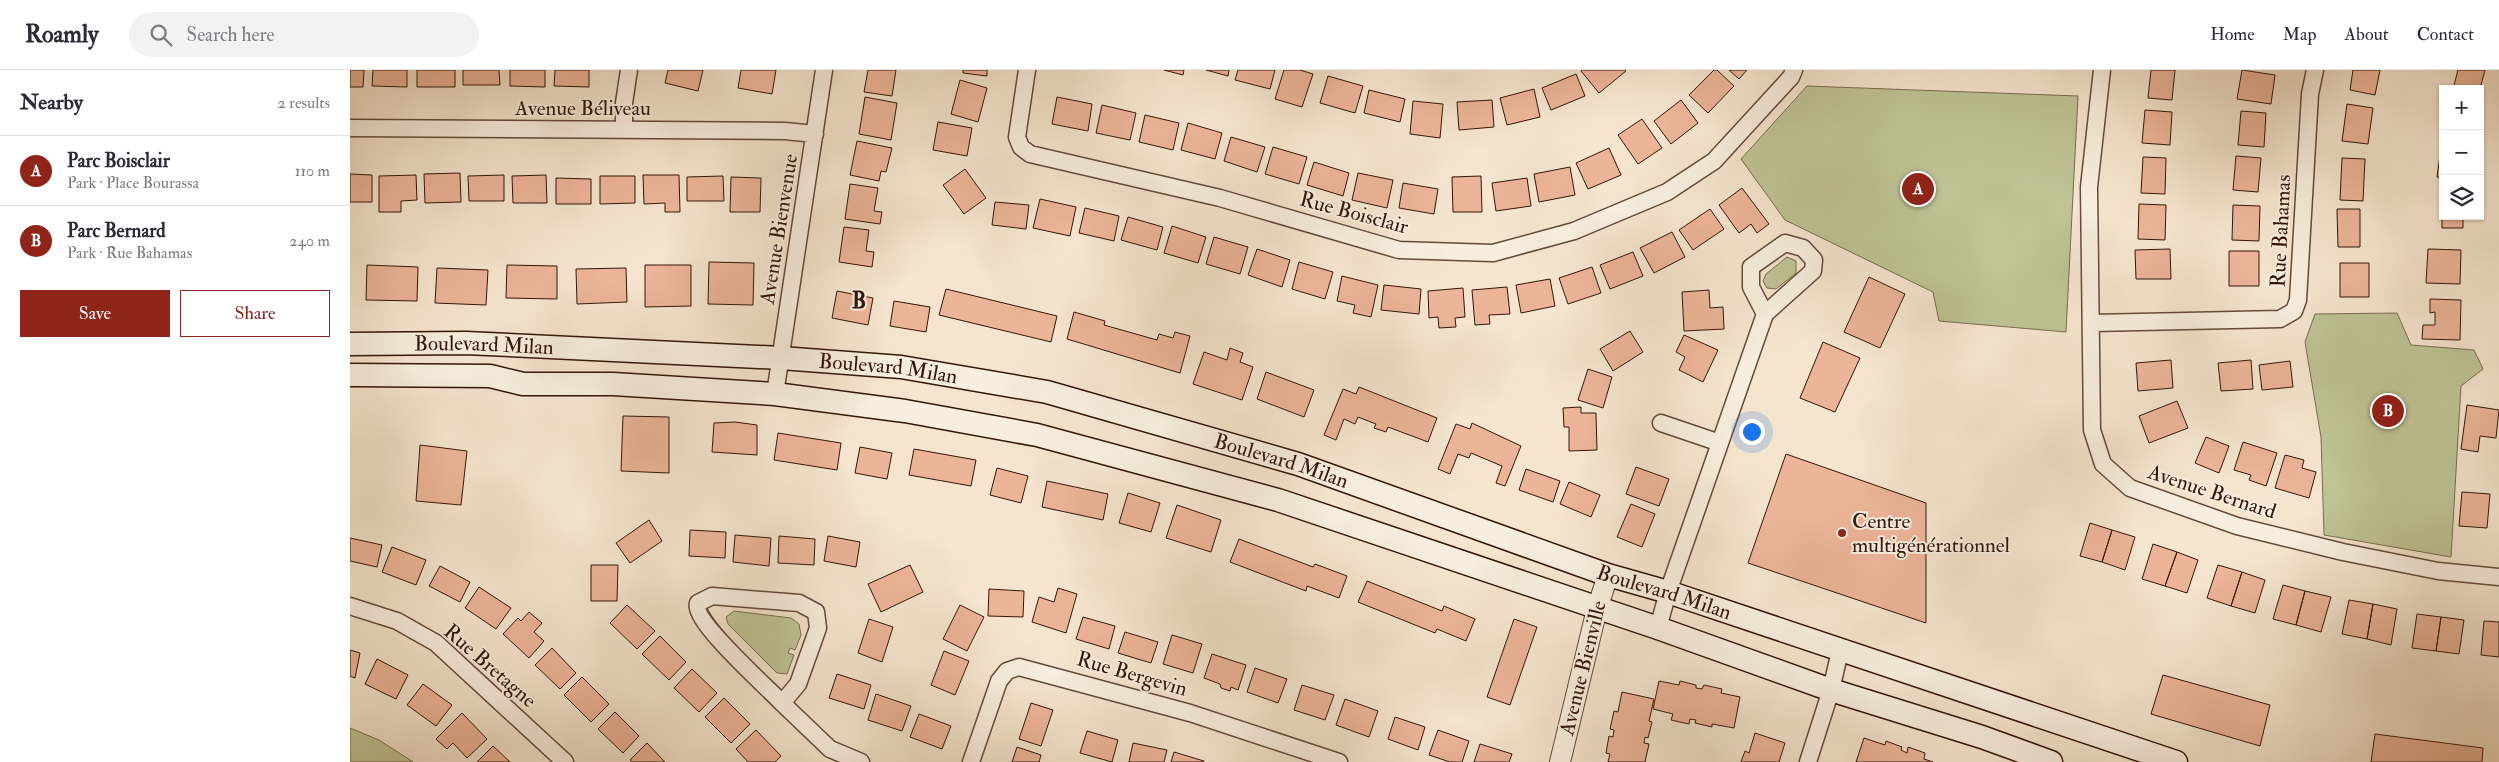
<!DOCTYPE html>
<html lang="en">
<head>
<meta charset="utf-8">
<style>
	body { margin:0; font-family:"IM FELL Double Pica",serif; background:#f2f2f3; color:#2b2b33 }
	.controls { position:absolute; right:15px; top:15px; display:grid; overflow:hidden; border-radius:0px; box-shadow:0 1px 4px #0004 }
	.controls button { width:45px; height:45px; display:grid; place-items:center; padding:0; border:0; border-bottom:1px solid #e1e1e2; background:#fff; color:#2b2b33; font:25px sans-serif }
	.you { position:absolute; left:1401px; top:361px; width:18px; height:18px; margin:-12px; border:4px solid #fff; border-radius:50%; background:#1a73e8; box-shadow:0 0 0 8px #1a73e833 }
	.badge { display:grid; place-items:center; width:32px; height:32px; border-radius:50%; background:#8f2418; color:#fff; font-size:16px; font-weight:700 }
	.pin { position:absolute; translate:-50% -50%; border:2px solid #fff; box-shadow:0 1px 5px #0006 }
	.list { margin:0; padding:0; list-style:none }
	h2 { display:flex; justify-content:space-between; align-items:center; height:65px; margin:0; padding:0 20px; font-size:21px }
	h2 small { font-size:16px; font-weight:400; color:#7c7c81 }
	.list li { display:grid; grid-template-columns:32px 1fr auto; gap:15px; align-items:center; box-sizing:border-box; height:70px; padding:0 20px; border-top:1px solid #e1e1e2 }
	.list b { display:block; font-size:19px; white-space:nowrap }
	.list p { margin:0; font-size:16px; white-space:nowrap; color:#7c7c81 }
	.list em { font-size:16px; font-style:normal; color:#7c7c81 }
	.actions { display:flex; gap:10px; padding:15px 20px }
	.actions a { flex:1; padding:11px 0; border:1px solid #8f2418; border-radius:0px; text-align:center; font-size:18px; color:#8f2418 }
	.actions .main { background:#8f2418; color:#fff }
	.icon { flex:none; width:28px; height:28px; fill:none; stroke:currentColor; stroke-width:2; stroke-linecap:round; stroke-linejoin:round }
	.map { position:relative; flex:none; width:2149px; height:692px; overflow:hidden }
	header { display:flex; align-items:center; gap:30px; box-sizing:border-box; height:70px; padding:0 25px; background:#fff; border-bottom:1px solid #e1e1e2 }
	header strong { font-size:24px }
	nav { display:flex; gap:28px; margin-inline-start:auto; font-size:18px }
	.search { width:350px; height:45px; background:#f2f2f3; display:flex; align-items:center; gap:12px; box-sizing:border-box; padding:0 18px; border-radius:28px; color:#7c7c81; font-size:19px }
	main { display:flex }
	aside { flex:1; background:#fff }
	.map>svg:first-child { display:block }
</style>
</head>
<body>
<header>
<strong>Roamly</strong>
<div class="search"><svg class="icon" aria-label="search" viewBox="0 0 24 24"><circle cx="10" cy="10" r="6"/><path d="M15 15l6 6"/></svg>Search here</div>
<nav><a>Home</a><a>Map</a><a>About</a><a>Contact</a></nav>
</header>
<main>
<aside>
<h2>Nearby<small>2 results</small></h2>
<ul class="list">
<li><span class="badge">A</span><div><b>Parc Boisclair</b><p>Park · Place Bourassa</p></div><em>110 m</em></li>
<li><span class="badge">B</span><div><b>Parc Bernard</b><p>Park · Rue Bahamas</p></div><em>240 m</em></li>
</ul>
<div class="actions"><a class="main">Save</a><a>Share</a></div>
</aside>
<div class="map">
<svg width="2149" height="692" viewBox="0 0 2149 692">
	<rect width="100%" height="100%" fill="#f5e5ce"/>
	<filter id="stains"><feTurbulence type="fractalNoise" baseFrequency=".004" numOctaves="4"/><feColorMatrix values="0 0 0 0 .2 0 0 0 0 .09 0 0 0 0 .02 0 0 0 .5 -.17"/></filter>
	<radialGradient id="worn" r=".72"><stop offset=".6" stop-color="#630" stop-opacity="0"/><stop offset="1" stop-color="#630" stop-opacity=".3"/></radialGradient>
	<path fill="#bfc396" stroke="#796c4e" d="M 1457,16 L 1728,26 L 1716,262 L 1589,251 L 1583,222 L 1435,150 L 1391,89 Z
		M 1437,187 L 1446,191 L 1446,203 L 1426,219 L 1417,218 L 1413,211 L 1416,204 Z
		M 2047,243 L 2061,275 L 2124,280 L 2133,299 L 2111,316 L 2101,487 L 1974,465 L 1971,367 L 1955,272 L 1965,244 Z
		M 384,541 L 441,548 L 449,554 L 451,565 L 445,580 L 440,578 L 438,583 L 444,585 L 437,604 L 427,603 L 378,554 L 376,547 Z
		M 0,658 L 29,670 L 63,692 L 0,692 Z"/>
	<path fill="#ecb499" stroke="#331607" d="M 0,0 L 14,0 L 13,17 L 0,17 Z
		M 23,0 L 57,0 L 57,17 L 22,16 Z
		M 67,0 L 105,0 L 105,17 L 67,17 Z
		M 113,0 L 149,0 L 150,15 L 113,15 Z
		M 160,0 L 195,0 L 195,17 L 160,16 Z
		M 205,0 L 239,0 L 239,17 L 204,16 Z
		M 318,0 L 353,0 L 348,21 L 315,13 Z
		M 391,0 L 426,0 L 422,24 L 388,18 Z
		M 518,0 L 546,0 L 542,26 L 514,22 Z
		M 613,0 L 637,0 L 637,6 L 613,3 Z
		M 814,0 L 834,0 L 833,5 Z
		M 856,0 L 879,0 L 878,6 Z
		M 888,0 L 925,0 L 920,19 L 885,10 Z
		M 934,0 L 950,0 L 963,4 L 952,37 L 925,29 Z
		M 1232,0 L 1275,0 L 1276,1 L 1249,23 L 1231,1 Z
		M 1364,0 L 1367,0 L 1384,16 L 1358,43 L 1339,25 Z
		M 1379,0 L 1397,0 L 1389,9 Z
		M 1801,0 L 1825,0 L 1822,30 L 1798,28 Z
		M 1892,0 L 1925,5 L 1921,34 L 1887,29 Z
		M 2003,0 L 2030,0 L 2025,25 L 2000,20 Z
		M 2108,0 L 2135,0 L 2130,19 L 2103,19 Z
		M 1226,4 L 1235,26 L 1201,40 L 1192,18 Z
		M 978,6 L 1013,16 L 1005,43 L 970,33 Z
		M 610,10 L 637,18 L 628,52 L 601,44 Z
		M 1184,19 L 1190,47 L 1157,55 L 1150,28 Z
		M 1019,20 L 1055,29 L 1050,52 L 1014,43 Z
		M 515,27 L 547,33 L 541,70 L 509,64 Z
		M 707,27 L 742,34 L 738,61 L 702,54 Z
		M 1142,30 L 1144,57 L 1109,60 L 1107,32 Z
		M 1331,30 L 1348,53 L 1321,74 L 1304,51 Z
		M 1063,31 L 1093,34 L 1090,68 L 1060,64 Z
		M 1997,34 L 2023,38 L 2018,74 L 1992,71 Z
		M 752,35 L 786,43 L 780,70 L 746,63 Z
		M 1795,40 L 1822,42 L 1820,75 L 1792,73 Z
		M 1891,41 L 1916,43 L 1914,77 L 1888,75 Z
		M 795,45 L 829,53 L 823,80 L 789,72 Z
		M 1292,49 L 1312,78 L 1288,94 L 1268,65 Z
		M 588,52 L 622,58 L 617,86 L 583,80 Z
		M 838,53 L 872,63 L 865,89 L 831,80 Z
		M 2093,64 L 2093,108 L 2087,107 Z
		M 881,67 L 915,77 L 907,102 L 874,91 Z
		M 507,71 L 542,78 L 536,102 L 531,101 L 529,111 L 500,105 Z
		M 923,77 L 957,87 L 949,114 L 915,104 Z
		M 1259,78 L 1271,105 L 1238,119 L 1226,93 Z
		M 1886,86 L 1911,88 L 1908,122 L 1883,120 Z
		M 1793,87 L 1816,88 L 1815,124 L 1791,123 Z
		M 1992,88 L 2015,89 L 2013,131 L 1990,130 Z
		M 964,92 L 999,103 L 993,126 L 957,115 Z
		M 1220,97 L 1225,125 L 1189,132 L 1184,104 Z
		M 615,99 L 636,128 L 614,144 L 593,115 Z
		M 110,103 L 111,132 L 75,133 L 74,104 Z
		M 1008,103 L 1043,110 L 1037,138 L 1002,130 Z
		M 0,104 L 22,105 L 22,132 L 0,132 Z
		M 66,105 L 67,130 L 51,131 L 51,142 L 29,142 L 29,106 Z
		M 154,105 L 154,131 L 119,131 L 118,106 Z
		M 196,105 L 197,133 L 163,133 L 162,106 Z
		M 293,105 L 329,105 L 330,142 L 315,142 L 315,133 L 294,134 Z
		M 250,106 L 285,106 L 285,133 L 250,134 Z
		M 373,106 L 374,131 L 337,131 L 337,107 Z
		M 1131,106 L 1132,142 L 1103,142 L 1102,107 Z
		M 381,107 L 411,108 L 410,142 L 380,142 Z
		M 206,108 L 241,109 L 241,134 L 206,134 Z
		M 1177,108 L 1181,136 L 1146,141 L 1142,113 Z
		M 1053,113 L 1088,119 L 1084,144 L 1049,138 Z
		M 500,114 L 528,118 L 524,141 L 532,142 L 530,154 L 495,149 Z
		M 1392,118 L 1419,154 L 1407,163 L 1401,154 L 1389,163 L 1369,135 Z
		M 2092,124 L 2093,146 L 2113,146 L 2113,158 L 2092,158 Z
		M 690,129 L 726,137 L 720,166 L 683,158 Z
		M 645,132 L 679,135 L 676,159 L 642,155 Z
		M 1789,134 L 1816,135 L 1815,170 L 1788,169 Z
		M 1883,135 L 1910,136 L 1909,171 L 1882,170 Z
		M 735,138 L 769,146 L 764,171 L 729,163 Z
		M 1360,139 L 1374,159 L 1343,180 L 1329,160 Z
		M 1987,139 L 2010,139 L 2010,177 L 1988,177 Z
		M 778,147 L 813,157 L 807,180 L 771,170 Z
		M 822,156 L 856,167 L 848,193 L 814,183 Z
		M 494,157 L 519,160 L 516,181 L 524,182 L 522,197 L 489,192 Z
		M 1322,162 L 1335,187 L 1304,203 L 1290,178 Z
		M 864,167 L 898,177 L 890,204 L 856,194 Z
		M 907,179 L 940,190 L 932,217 L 898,205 Z
		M 1820,179 L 1821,209 L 1786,209 L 1785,180 Z
		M 2078,179 L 2111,180 L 2110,214 L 2076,213 Z
		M 1879,181 L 1909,181 L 1909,216 L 1879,216 Z
		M 1283,182 L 1293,206 L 1260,219 L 1250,195 Z
		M 359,192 L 404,193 L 403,235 L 358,234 Z
		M 949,192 L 983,202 L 975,229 L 942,219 Z
		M 1990,193 L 2019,193 L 2019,227 L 1990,227 Z
		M 17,195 L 68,197 L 67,231 L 16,230 Z
		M 157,195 L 207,196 L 207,229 L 156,228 Z
		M 295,195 L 341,195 L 341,236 L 295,237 Z
		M 1242,197 L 1251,223 L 1218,234 L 1209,208 Z
		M 87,198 L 138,200 L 136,235 L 85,233 Z
		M 276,198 L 277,232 L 227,234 L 226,199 Z
		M 992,206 L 1028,215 L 1021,247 L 1003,243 L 1005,235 L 987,231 Z
		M 1519,207 L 1555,224 L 1530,278 L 1494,262 Z
		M 1200,209 L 1205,236 L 1171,243 L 1166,215 Z
		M 1034,215 L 1071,219 L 1069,244 L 1031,240 Z
		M 1157,217 L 1160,244 L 1139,245 L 1140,254 L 1125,255 L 1122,220 Z
		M 1113,218 L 1115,247 L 1105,248 L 1106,257 L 1089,258 L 1088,247 L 1079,248 L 1078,221 Z
		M 596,219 L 707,246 L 701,272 L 589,245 Z
		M 1359,220 L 1360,238 L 1373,237 L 1374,259 L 1334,261 L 1332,222 Z
		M 487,221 L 523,228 L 518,255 L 482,248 Z
		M 2080,229 L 2111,230 L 2110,270 L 2072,269 L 2073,255 L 2085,255 L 2085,242 L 2080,243 Z
		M 544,231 L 580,237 L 576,262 L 540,256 Z
		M 724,242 L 755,251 L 754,255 L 807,270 L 809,264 L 823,268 L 825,262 L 840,266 L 830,303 L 717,269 Z
		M 1280,261 L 1293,282 L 1263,301 L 1250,279 Z
		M 1334,265 L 1368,280 L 1353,312 L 1329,300 L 1335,287 L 1326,282 Z
		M 1473,272 L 1510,288 L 1485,342 L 1450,328 Z
		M 880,278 L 893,283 L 890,292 L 903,297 L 892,330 L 843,314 L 854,282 L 877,290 Z
		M 1821,290 L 1823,318 L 1788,321 L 1786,293 Z
		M 1901,290 L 1903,319 L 1871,321 L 1868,293 Z
		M 1940,291 L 1943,317 L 1912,320 L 1909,295 Z
		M 1238,299 L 1262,307 L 1253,338 L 1228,330 Z
		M 916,302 L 964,320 L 954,347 L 907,329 Z
		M 1009,317 L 1087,348 L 1078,372 L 1038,357 L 1036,362 L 1024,358 L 1026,354 L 1008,347 L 1005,354 L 994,349 L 986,370 L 974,365 L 993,319 L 1006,324 Z
		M 1827,331 L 1838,358 L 1799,373 L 1789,346 Z
		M 2117,335 L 2149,340 L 2146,368 L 2130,366 L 2128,382 L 2111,379 Z
		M 1231,337 L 1231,343 L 1246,343 L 1247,380 L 1219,381 L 1219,357 L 1214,357 L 1213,338 Z
		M 273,346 L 319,347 L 319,403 L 271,401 Z
		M 385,352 L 407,355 L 407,385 L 362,382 L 364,353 Z
		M 1122,353 L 1171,376 L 1155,416 L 1146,413 L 1152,396 L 1121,383 L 1119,388 L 1108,384 L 1100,404 L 1088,399 L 1106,354 L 1120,359 Z
		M 428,363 L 491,373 L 487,400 L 424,390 Z
		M 1856,367 L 1879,376 L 1869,403 L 1845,393 Z
		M 1893,372 L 1927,383 L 1916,416 L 1899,410 L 1901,405 L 1884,400 Z
		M 70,375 L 117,381 L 111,435 L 66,431 Z
		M 510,377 L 542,383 L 537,409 L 505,403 Z
		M 564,379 L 626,390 L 621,416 L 559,405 Z
		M 1436,384 L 1576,433 L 1576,553 L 1398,493 Z
		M 1935,385 L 1954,390 L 1952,398 L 1966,402 L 1959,428 L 1925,418 Z
		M 1286,397 L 1319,409 L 1309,436 L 1276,424 Z
		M 647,398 L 678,406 L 671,433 L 640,425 Z
		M 1176,399 L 1210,411 L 1203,432 L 1169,420 Z
		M 697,411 L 758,424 L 753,450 L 692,437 Z
		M 1219,412 L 1250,425 L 1241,447 L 1210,434 Z
		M 2112,422 L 2140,424 L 2137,458 L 2109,456 Z
		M 778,423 L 810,433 L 801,462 L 769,453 Z
		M 1281,434 L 1305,444 L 1292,477 L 1267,467 Z
		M 827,435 L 871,450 L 861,482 L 816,468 Z
		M 299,450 L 312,471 L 280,493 L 266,473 Z
		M 1740,453 L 1762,460 L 1752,492 L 1730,486 Z
		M 340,460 L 376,462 L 375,488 L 339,486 Z
		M 1762,460 L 1785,467 L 1775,500 L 1752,492 Z
		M 385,465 L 421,468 L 419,496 L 383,492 Z
		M 429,466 L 465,469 L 464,495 L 428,493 Z
		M 478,466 L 510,472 L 506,497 L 474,491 Z
		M 0,468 L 32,475 L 27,497 L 0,491 Z
		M 889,469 L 963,497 L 965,494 L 997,506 L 989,528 L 957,516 L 956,521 L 880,492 Z
		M 1803,474 L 1827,482 L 1815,516 L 1792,509 Z
		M 42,477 L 76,490 L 66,515 L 32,502 Z
		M 1827,482 L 1848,490 L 1837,523 L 1815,516 Z
		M 241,495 L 268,495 L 267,531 L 241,531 Z
		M 560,495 L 573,522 L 531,542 L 518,514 Z
		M 1868,495 L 1892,502 L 1881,536 L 1857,528 Z
		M 90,496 L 120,512 L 110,532 L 79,516 Z
		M 1892,502 L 1915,510 L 1905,543 L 1881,536 Z
		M 1017,511 L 1092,541 L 1094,536 L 1125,549 L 1116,571 L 1087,559 L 1085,563 L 1008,532 Z
		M 1933,515 L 1955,521 L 1946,555 L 1923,549 Z
		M 129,517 L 161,538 L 146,559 L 115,538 Z
		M 708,518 L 727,524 L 716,563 L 682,552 L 689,527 L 704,532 Z
		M 639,519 L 674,521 L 673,547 L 638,546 Z
		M 1955,521 L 1981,527 L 1971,562 L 1946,555 Z
		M 1999,530 L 2023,534 L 2017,569 L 1992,564 Z
		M 2023,534 L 2047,539 L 2041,575 L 2017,569 Z
		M 277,535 L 305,561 L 287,579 L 260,553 Z
		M 610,535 L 634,547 L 617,581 L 593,569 Z
		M 179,542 L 192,553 L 184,562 L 194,571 L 179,588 L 153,564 L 168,548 L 171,551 Z
		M 2067,544 L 2091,547 L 2086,581 L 2062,578 Z
		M 733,547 L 765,556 L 759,579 L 726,569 Z
		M 2091,547 L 2114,550 L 2109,584 L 2086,581 Z
		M 519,549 L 543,557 L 532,592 L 508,583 Z
		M 1164,549 L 1187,557 L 1160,635 L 1137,627 Z
		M 2134,551 L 2149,552 L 2149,587 L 2131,585 Z
		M 775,562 L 808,572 L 801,593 L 768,583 Z
		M 822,565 L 852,574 L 843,603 L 813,594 Z
		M 310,566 L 336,592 L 319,610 L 292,584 Z
		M 202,578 L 226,603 L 210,619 L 185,595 Z
		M 0,580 L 10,583 L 5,608 L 0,606 Z
		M 594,581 L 619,591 L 605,625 L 581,615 Z
		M 862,584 L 896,595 L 888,620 L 881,617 L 880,621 L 871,618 L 870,614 L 854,608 Z
		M 27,589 L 58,605 L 46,629 L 15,614 Z
		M 905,598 L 937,609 L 928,633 L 897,622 Z
		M 342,599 L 367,623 L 349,642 L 324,618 Z
		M 487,604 L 521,615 L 514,639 L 479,628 Z
		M 1813,605 L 1920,635 L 1910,676 L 1801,644 Z
		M 232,607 L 259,634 L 241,652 L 214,625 Z
		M 1309,611 L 1329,615 L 1330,611 L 1346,615 L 1346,618 L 1352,619 L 1354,615 L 1372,619 L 1371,623 L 1390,627 L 1384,658 L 1362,654 L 1362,657 L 1345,653 L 1346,650 L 1340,649 L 1339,654 L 1321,650 L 1323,644 L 1303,639 Z
		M 73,614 L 102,635 L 86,656 L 57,635 Z
		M 952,615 L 984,625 L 975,650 L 944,640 Z
		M 1272,622 L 1304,629 L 1299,651 L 1302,652 L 1298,668 L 1295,667 L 1294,673 L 1299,674 L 1295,692 L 1258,692 L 1260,684 L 1256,683 L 1259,666 L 1263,667 L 1264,660 L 1260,659 L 1264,641 L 1268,642 Z
		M 526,624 L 561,636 L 552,661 L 518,650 Z
		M 374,628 L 400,654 L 381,673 L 355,647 Z
		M 995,629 L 1028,641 L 1019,667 L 986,655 Z
		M 681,633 L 703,640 L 691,676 L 669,669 Z
		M 265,642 L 289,666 L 273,683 L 248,659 Z
		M 112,643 L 137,669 L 117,688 L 103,673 L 97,679 L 86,669 Z
		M 569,644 L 601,656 L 592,679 L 560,667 Z
		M 1045,647 L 1075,657 L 1068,680 L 1038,669 Z
		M 406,660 L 431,686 L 425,692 L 398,692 L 386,679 Z
		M 1088,660 L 1119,671 L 1112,692 L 1100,692 L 1079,685 Z
		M 737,661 L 768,670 L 762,692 L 730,683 Z
		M 1405,663 L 1435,673 L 1429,692 L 1391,692 L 1395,681 L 1399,683 Z
		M 2025,664 L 2133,678 L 2132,692 L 2021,692 Z
		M 1514,668 L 1535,675 L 1536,671 L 1552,677 L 1551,680 L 1557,683 L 1558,677 L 1575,683 L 1574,689 L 1583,692 L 1506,692 Z
		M 297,673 L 315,692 L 282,692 L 280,690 Z
		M 783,673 L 817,680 L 814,692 L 779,692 Z
		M 1130,674 L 1162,684 L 1159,692 L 1124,692 Z
		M 143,676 L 160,692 L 127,692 Z
		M 667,677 L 691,685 L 689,692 L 662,692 Z
		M 824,682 L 854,691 L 854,692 L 821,692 Z"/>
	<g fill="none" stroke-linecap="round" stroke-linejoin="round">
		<g stroke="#644a39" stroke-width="19">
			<path id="minor" d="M 677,0 L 667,67 L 671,77 L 680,84 L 870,128 L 1049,180 L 1143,183 L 1224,161 L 1317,122 L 1364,91 L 1441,7 L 1444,0
				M 1752,0 L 1739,117 L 1742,360 L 1753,394 L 1780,418 L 1887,456 L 1993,482 L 2088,501 L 2149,507
				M 0,58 L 435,61 L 465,64
				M 274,59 L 274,33 L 279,0
				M 1742,253 L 1930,249 L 1944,241 L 1948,230 L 1960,24 L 1965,0
				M 425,324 L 474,0
				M 1311,353 L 1370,373
				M 362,526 L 449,533 L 466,542 L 468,558 L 448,614 L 432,633 C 418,618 341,550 348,533 Z
				M 0,536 L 47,551 L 86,573 L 215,692
				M 1308,558 L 1318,522 L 1415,244 L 1463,201 L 1464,190 L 1453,178 L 1435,173 L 1401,197 L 1401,217 L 1415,244
				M 432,633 L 480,679 L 511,692
				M 621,692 L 649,611 L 657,601 L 669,597 L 840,643 L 989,692
				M 1458,692 L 1481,620 L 1490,581"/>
		</g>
		<g stroke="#644a39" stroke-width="22">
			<path id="tertiary" d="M 1210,692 L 1247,539 L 1258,505"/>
		</g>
		<g stroke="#331607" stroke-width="25">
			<g id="secondary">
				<path id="s1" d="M 0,274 L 116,273 L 431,288 L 551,297 L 697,322 L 948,394 L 1258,505 L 1318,522 L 1826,692"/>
				<path d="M 0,305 L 140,306 L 173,314 L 263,314 L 425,324 L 555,341 L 687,365 L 928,430 L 1308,558 L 1481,620 L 1632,667 L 1701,692"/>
			</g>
		</g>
		<use href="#minor" stroke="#f8eedf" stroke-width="16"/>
		<use href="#tertiary" stroke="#f8eedf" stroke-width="20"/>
		<use href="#secondary" stroke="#f8eedf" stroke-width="22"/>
	</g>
	<circle fill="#8f2418" stroke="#f8eedf" stroke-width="2" cx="1492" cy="463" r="5"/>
	<g text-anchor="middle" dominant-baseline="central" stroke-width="4" stroke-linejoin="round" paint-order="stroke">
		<g font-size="21" fill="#331607" stroke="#f8eedf">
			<text x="233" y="38">Avenue Béliveau</text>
			<text transform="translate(1004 143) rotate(15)">Rue Boisclair</text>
			<text transform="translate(429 159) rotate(-81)">Avenue Bienvenue</text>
			<text transform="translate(1931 161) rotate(-87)">Rue Bahamas</text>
			<text stroke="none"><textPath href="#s1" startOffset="134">Boulevard Milan</textPath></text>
			<text stroke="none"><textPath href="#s1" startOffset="539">Boulevard Milan</textPath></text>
			<text stroke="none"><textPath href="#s1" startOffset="944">Boulevard Milan</textPath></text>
			<text transform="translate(1862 422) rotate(18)">Avenue Bernard</text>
			<text stroke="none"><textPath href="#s1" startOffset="1349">Boulevard Milan</textPath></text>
			<text transform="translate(140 596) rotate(41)">Rue Bretagne</text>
			<text transform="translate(1233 598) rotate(-76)">Avenue Bienville</text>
			<text transform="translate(782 604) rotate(16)">Rue Bergevin</text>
		</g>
		<g font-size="21" fill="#331607" stroke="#f8eedf" text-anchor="start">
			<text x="1502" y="451">Centre<tspan x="1502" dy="24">multigénérationnel</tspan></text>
		</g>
		<g font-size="22" font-weight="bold" fill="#331607" stroke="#f8eedf">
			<text x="509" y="231">B</text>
		</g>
	</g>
	<rect width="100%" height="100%" filter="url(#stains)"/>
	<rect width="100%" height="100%" fill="url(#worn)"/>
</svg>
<div class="controls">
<button>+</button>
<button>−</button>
<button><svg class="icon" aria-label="layers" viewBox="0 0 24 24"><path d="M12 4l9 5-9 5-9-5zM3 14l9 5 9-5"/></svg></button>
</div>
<div class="you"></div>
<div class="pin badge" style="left:1568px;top:119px">A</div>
<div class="pin badge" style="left:2038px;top:341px">B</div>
</div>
</main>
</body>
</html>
